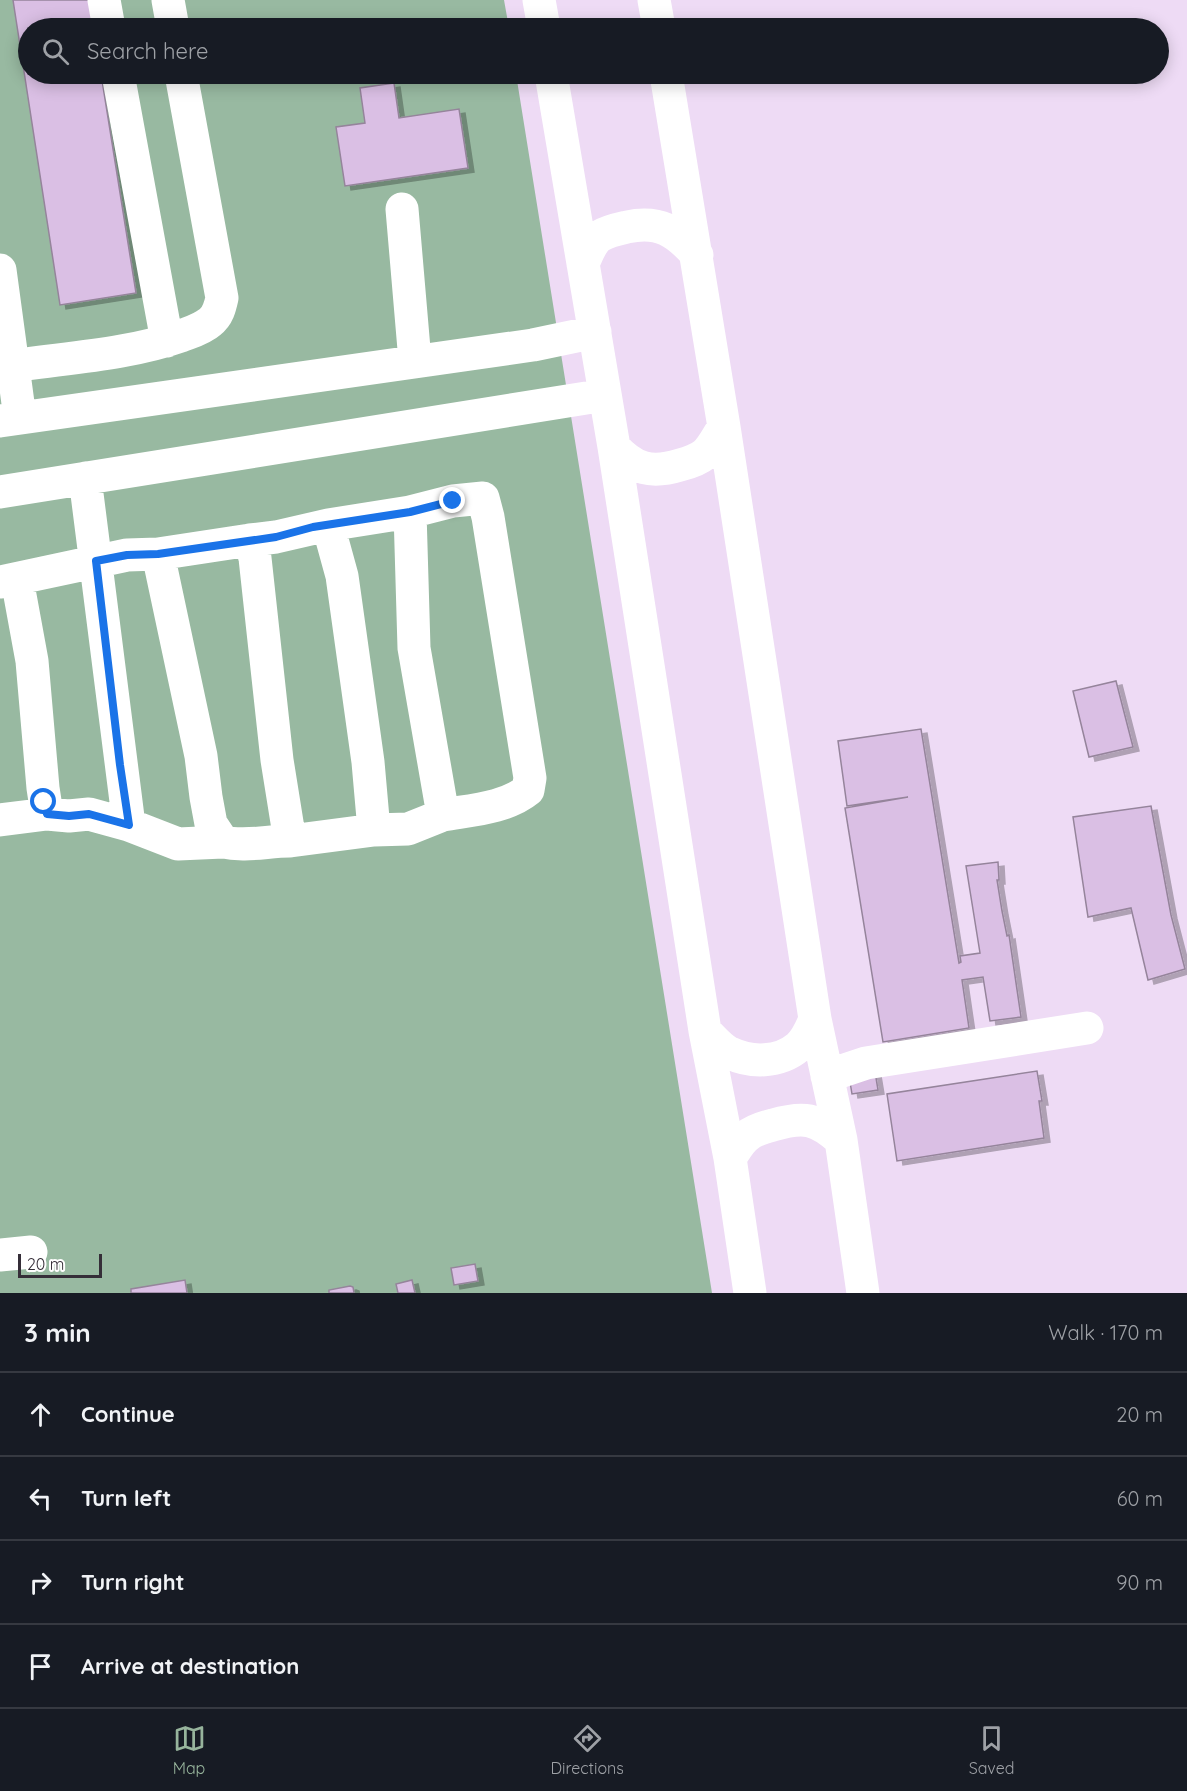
<!DOCTYPE html>
<html lang="en">
<head>
<meta charset="utf-8">
<style>
	body { margin:0; font-family:Quicksand,sans-serif; background:#20242c; color:#f1f3f6 }
	.scale { position:absolute; left:18px; bottom:15px; width:84px; box-sizing:border-box; padding-left:6px; border:3px solid #352e38; border-top:0; font-size:16px; line-height:21px; white-space:nowrap; color:#352e38; -webkit-text-stroke:4px #fff; paint-order:stroke }
	.stop { position:absolute; width:18px; height:18px; margin:-14px; border:4px solid #1a73e8; border-radius:50%; background:#fff }
	.stop.end { background:#1a73e8; border-color:#fff; box-shadow:0 2px 6px #0008 }
	.list { margin:0; padding:0; list-style:none }
	h2 { display:flex; justify-content:space-between; align-items:center; height:78px; margin:0; padding:0 24px; font-size:26px }
	h2 small { font-size:20px; font-weight:400; color:#9ea1a6 }
	.list li { display:grid; grid-template-columns:39px 1fr auto; gap:18px; align-items:center; box-sizing:border-box; height:84px; padding:0 24px; border-top:2px solid #363941 }
	.list b { display:block; font-size:22px; white-space:nowrap }
	.list em { font-size:20px; font-style:normal; color:#9ea1a6 }
	.icon { flex:none; width:33px; height:33px; fill:none; stroke:currentColor; stroke-width:2; stroke-linecap:round; stroke-linejoin:round }
	.map { position:relative; flex:none; width:1187px; height:1293px; overflow:hidden }
	.search { position:absolute; background:#171b24; box-shadow:0 3px 15px #0003; left:18px; right:18px; top:18px; height:66px; display:flex; align-items:center; gap:15px; box-sizing:border-box; padding:0 21px; border-radius:33px; color:#9ea1a6; font-size:22px }
	.sheet { height:414px; background:#171b24 }
	nav { display:flex; justify-content:space-around; align-items:center; box-sizing:border-box; height:84px; border-top:2px solid #363941; background:#171b24; font-size:16px; color:#9ea1a6 }
	nav a { display:grid; justify-items:center; gap:3px }
	nav .on { color:#97b49c }
	.map>svg:first-child { display:block }
</style>
</head>
<body>
<div class="map">
<svg width="1187" height="1293" viewBox="0 0 1187 1293">
	<defs>
		<filter id="shadow"><feDropShadow dx="6" dy="4" stdDeviation="0" flood-color="#0004"/></filter>
	</defs>
	<rect width="100%" height="100%" fill="#eedbf5"/>
	<path fill="#98b9a1" d="M 0,0 L 504,0 L 509,28 L 28,28 L 28,74 L 516,74 L 712,1293 L 0,1293 Z"/>
	<path fill="#dabfe4" stroke="#95849b" stroke-width="1.5" filter="url(#shadow)" d="M 13,0 L 89,0 L 94,28 L 28,28 L 28,74 L 101,74 L 136,293 L 60,305 Z
		M 394,83 L 399,118 L 459,109 L 468,168 L 345,186 L 336,127 L 365,123 L 360,88 Z
		M 1116,681 L 1133,747 L 1089,757 L 1073,691 Z
		M 921,729 L 959,963 L 961,962 L 960,956 L 980,953 L 966,866 L 998,862 L 999,880 L 997,880 L 1002,911 L 1007,936 L 1009,935 L 1021,1017 L 990,1021 L 983,977 L 962,980 L 969,1028 L 883,1042 L 845,808 L 908,797 L 847,806 L 838,741 Z
		M 1151,806 L 1171,915 L 1185,969 L 1148,980 L 1131,908 L 1088,917 L 1073,817 Z
		M 1037,1071 L 1042,1101 L 1039,1101 L 1044,1138 L 897,1161 L 887,1094 Z
		M 875,1072 L 878,1090 L 852,1094 L 849,1076 Z
		M 475,1264 L 478,1281 L 454,1285 L 451,1268 Z
		M 185,1280 L 187,1293 L 131,1293 L 131,1289 Z
		M 412,1280 L 415,1293 L 398,1293 L 396,1284 Z
		M 350,1286 L 353,1287 L 354,1293 L 329,1293 L 329,1290 Z"/>
	<g fill="none" stroke-linecap="round" stroke-linejoin="round">
		<path stroke="#fff" stroke-width="33" d="M 104,0 L 109,28
			M 168,0 L 173,28
			M 539,0 L 544,28
			M 654,0 L 659,28
			M 118,74 L 167,341
			M 551,74 L 614,447 L 705,1031 L 730,1158 L 750,1293
			M 666,74 L 724,427 L 815,1019 L 841,1140 L 863,1293
			M 402,209 L 415,361
			M 583,264 C 587,255 591,242 600,236 C 608,231 618,229 627,227 C 659,220 676,231 697,255
			M 0,270 L 20,418
			M 0,368 C 60,358 124,356 181,336 C 191,332 202,329 210,322 C 218,316 220,307 222,298 L 181,74
			M 0,421 L 533,345 L 595,332
			M 614,447 C 634,469 651,474 680,465 C 688,463 699,459 705,454 C 713,447 718,435 724,427
			M 0,492 L 605,395
			M 328,525 L 410,512
			M 158,554 L 250,540
			M 17,579 L 32,661 L 43,788 L 47,814 L 69,816 L 89,814 L 129,825 L 85,478
			M 0,582 L 127,555 L 158,554 L 201,756 L 206,797 L 211,824 L 223,842 C 245,847 268,841 290,841 L 277,760 L 255,558 L 250,540 L 276,537 L 328,525 L 342,576 L 368,762 L 374,830 L 408,829 L 443,815 L 414,648 L 410,512 L 453,501 L 483,498 L 488,517 L 530,778 L 528,790 C 506,808 471,810 443,815
			M 0,820 L 47,814
			M 129,825 L 178,844 L 223,842
			M 290,841 L 374,830
			M 705,1031 C 712,1038 721,1049 730,1053 C 751,1063 779,1063 798,1047 C 806,1040 811,1029 815,1019
			M 827,1076 L 866,1063 L 1087,1028
			M 730,1158 C 735,1151 740,1141 747,1136 C 753,1131 765,1127 773,1125 C 804,1116 816,1118 841,1140
			M 0,1255 L 31,1252"/>
	</g>
	<g fill="none" stroke-linecap="round" stroke-linejoin="round">
		<path stroke="#1a73e8" stroke-width="8" d="M 44,802 L 47,814 L 69,816 L 89,814 L 129,825 L 120,765 L 96,561 L 127,555 L 158,554 L 276,537 L 313,527 L 410,512 L 453,501"/>
	</g>
</svg>
<div class="scale">20 m</div>
<div class="stop" style="left:44px;top:802px"></div>
<div class="stop end" style="left:453px;top:501px"></div>
<div class="search"><svg class="icon" aria-label="search" viewBox="0 0 24 24"><circle cx="10" cy="10" r="6"/><path d="M15 15l6 6"/></svg>Search here</div>
</div>
<section class="sheet">
<h2>3 min<small>Walk · 170 m</small></h2>
<ul class="list">
<li><svg class="icon" aria-label="ahead" viewBox="0 0 24 24"><path d="M12 20V5M6 11l6-6 6 6"/></svg><div><b>Continue</b></div><em>20 m</em></li>
<li><svg class="icon" aria-label="left" viewBox="0 0 24 24"><path d="M17 20v-9H6M10 6l-5 5 5 5"/></svg><div><b>Turn left</b></div><em>60 m</em></li>
<li><svg class="icon" aria-label="right" viewBox="0 0 24 24"><path d="M7 20v-9h11M14 6l5 5-5 5"/></svg><div><b>Turn right</b></div><em>90 m</em></li>
<li><svg class="icon" aria-label="arrive" viewBox="0 0 24 24"><path d="M6 21V4h12l-3 4 3 4H6"/></svg><div><b>Arrive at destination</b></div></li>
</ul>
</section>
<nav>
<a class="on"><svg class="icon" aria-label="map" viewBox="0 0 24 24"><path d="M3 6l6-2 6 2 6-2v14l-6 2-6-2-6 2zM9 4v14M15 6v14"/></svg>Map</a>
<a><svg class="icon" aria-label="directions" viewBox="0 0 24 24"><path d="M12 3l9 9-9 9-9-9zM9 14v-3h6M13 9l2 2-2 2"/></svg>Directions</a>
<a><svg class="icon" aria-label="saved" viewBox="0 0 24 24"><path d="M7 4h10v16l-5-4-5 4z"/></svg>Saved</a>
</nav>
</body>
</html>
